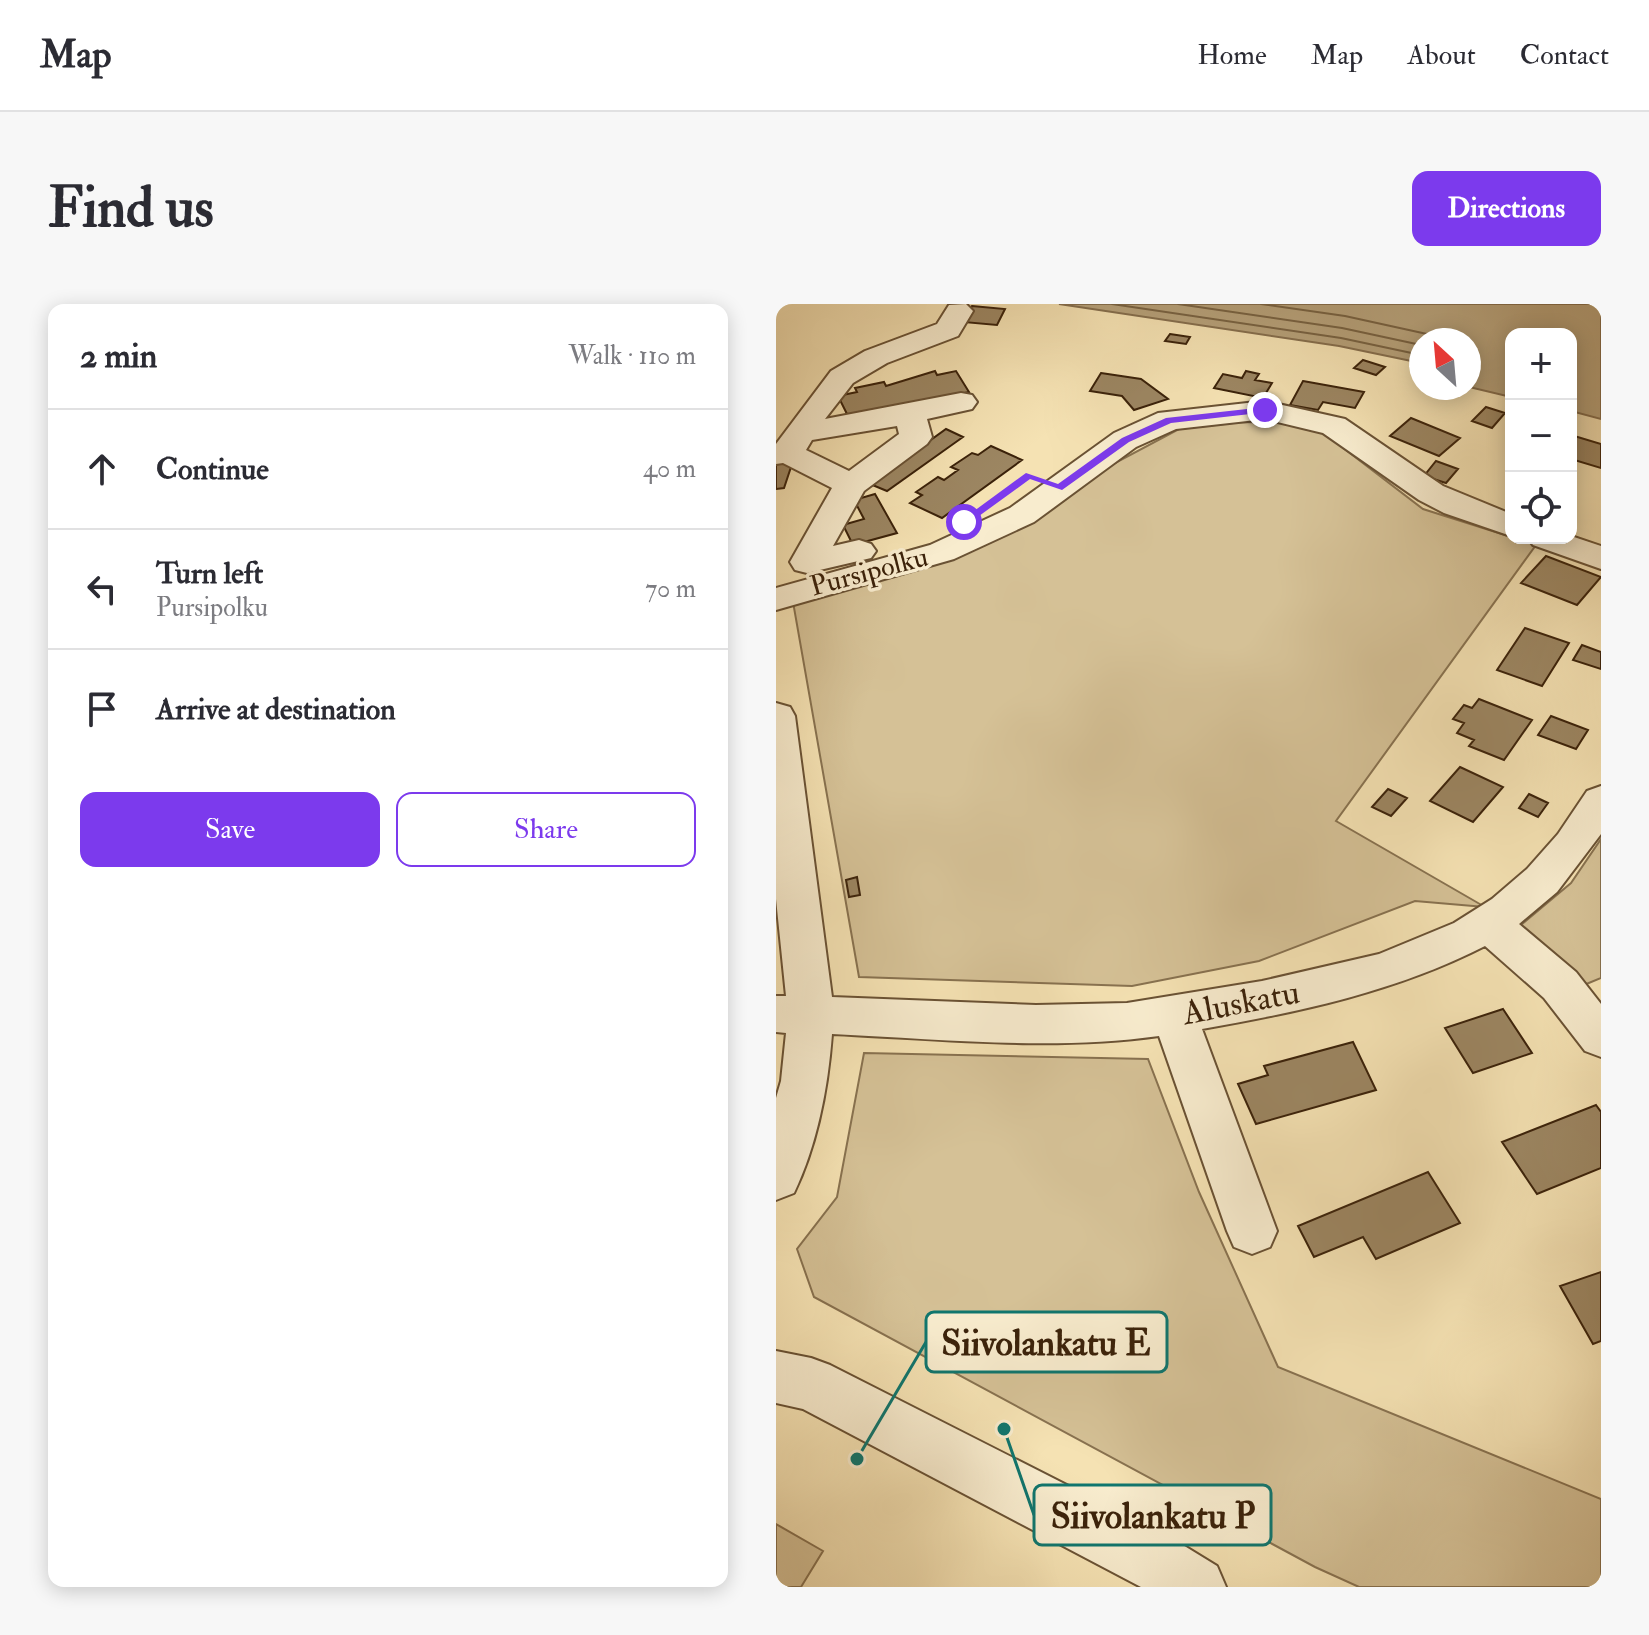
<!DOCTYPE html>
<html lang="en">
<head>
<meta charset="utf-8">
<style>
	body { margin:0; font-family:"IM FELL Double Pica",serif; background:#f7f7f7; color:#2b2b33 }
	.controls { position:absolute; right:24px; top:24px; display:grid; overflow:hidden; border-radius:16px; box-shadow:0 4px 20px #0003 }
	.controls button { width:72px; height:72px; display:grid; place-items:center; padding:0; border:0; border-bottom:2px solid #e1e1e2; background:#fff; color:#2b2b33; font:40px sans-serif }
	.compass { position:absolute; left:633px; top:24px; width:72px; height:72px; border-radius:50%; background:#fff; box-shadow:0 4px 20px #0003; rotate:334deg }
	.stop { position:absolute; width:24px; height:24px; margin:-18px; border:6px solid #7c3aed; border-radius:50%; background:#fff }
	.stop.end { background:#7c3aed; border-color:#fff; box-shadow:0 2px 8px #0008 }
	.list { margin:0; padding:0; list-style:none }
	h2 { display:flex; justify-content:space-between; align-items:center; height:104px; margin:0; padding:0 32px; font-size:34px }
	h2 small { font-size:26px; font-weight:400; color:#7c7c81 }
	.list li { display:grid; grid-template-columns:52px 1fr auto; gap:24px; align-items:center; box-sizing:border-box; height:120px; padding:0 32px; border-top:2px solid #e1e1e2 }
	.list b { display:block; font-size:30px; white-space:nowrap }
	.list p { margin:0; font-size:26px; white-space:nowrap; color:#7c7c81 }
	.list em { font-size:26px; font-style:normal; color:#7c7c81 }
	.actions { display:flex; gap:16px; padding:24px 32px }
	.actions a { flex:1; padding:18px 0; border:2px solid #7c3aed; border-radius:16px; text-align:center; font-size:28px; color:#7c3aed }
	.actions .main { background:#7c3aed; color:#fff }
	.icon { flex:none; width:44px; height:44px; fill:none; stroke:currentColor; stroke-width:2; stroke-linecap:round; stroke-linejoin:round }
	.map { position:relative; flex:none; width:825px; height:1283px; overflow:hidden; border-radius:16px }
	header { display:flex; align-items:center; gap:48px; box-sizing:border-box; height:112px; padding:0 40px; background:#fff; border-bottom:2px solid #e1e1e2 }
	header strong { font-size:38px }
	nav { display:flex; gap:44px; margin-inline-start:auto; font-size:28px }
	.intro { display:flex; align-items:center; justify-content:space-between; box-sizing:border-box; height:192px; padding:0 48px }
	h1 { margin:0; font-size:56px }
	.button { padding:20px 36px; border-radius:16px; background:#7c3aed; color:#fff; font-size:28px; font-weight:700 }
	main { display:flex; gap:48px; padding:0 48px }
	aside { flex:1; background:#fff; border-radius:16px; box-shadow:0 4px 20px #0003 }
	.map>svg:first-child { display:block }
</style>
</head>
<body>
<header>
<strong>Map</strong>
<nav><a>Home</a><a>Map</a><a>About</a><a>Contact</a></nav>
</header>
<div class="intro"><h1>Find us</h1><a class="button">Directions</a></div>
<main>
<aside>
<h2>2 min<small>Walk · 110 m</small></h2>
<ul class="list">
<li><svg class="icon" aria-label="ahead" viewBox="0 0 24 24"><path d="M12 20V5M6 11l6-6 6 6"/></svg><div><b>Continue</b></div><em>40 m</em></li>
<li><svg class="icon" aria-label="left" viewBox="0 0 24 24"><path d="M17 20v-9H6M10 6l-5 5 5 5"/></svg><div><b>Turn left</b><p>Pursipolku</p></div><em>70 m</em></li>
<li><svg class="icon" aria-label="arrive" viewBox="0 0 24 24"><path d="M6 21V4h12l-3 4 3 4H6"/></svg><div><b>Arrive at destination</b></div></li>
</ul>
<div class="actions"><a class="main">Save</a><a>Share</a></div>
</aside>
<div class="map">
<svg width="825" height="1283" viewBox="0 0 825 1283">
	<rect width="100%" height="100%" fill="#f5e2b3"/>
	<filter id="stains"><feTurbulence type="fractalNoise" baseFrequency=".0025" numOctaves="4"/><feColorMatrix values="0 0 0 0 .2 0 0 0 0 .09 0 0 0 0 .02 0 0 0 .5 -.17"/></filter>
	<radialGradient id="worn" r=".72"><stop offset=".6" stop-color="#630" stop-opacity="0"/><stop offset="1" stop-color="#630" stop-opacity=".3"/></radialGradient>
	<path fill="#d5c196" stroke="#887250" stroke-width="2" d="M 466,118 L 514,119 L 549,130 L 647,205 L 760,241 L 560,517 L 709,603 L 639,597 L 483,657 L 356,682 L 83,673 L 17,298 L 235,228 L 289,196 L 322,168 L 403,125 Z
		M 825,535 L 825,674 L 808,681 L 739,626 L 795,579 Z
		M 88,749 L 372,755 L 423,888 L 502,1063 L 825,1195 L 825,1283 L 583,1283 L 539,1263 L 38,993 L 21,945 L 61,893 Z
		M 0,1220 L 47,1247 L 25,1283 L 0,1283 Z"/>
	<path fill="#b6a17a" stroke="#856e4d" stroke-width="2" d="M 283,0 L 825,0 L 825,115 L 795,107 L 795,30 L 735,30 L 735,93 L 693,83 L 693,36 L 645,36 L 645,59 L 563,42 Z"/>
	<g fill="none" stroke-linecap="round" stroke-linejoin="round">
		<path stroke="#786242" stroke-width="2" d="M 336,0 L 565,34 L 645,51
			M 402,0 L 566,24 L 645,41
			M 485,0 L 569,12 L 651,30 L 663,36"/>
	</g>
	<path fill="#9c8662" stroke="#3b220a" stroke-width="2" d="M 196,2 L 229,5 L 221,21 L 187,18 Z
		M 394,30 L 414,33 L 410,40 L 389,37 Z
		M 587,56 L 609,63 L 600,71 L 578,64 Z
		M 159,67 L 161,71 L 180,67 L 193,88 L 73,114 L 62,92 L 81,88 L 79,84 L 108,78 L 110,82 Z
		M 470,67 L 483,70 L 479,76 L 496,79 L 487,94 L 438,84 L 447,70 L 466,74 Z
		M 325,69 L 365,75 L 392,95 L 358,106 L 346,92 L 314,87 Z
		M 527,77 L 588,88 L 579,104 L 547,98 L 542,106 L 514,101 Z
		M 710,103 L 729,109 L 716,124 L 696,117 Z
		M 635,114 L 684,134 L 663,152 L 614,132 Z
		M 170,125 L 187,133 L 111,187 L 94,180 Z
		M 795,131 L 825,140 L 825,164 L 795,155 Z
		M 215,142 L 246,156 L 166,214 L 134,199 L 146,191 L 140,188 L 162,173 L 168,176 L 182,166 L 175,163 L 196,149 L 202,151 Z
		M 0,157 L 17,157 L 8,184 L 0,185 Z
		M 660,157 L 682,165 L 670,179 L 648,172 Z
		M 99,190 L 121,229 L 77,241 L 67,221 L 88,215 L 78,196 Z
		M 770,252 L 825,273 L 801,301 L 745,279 Z
		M 749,324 L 793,339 L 766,382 L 721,366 Z
		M 806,341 L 825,348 L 825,365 L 797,356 Z
		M 703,395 L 756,416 L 728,456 L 693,442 L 698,436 L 681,429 L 688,419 L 677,415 L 688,401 L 696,404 Z
		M 775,412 L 812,426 L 800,445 L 762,431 Z
		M 684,463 L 727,483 L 697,518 L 654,497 Z
		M 612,485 L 631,494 L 615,512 L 596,503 Z
		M 753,490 L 772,499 L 762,513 L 743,504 Z
		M 81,573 L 84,591 L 73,593 L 70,576 Z
		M 727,705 L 756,749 L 697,769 L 669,724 Z
		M 577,738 L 600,786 L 480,820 L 462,780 L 492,771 L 488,762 Z
		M 820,801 L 825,808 L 825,864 L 761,890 L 726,838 Z
		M 652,868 L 684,919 L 600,955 L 587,933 L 538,953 L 522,922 Z
		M 825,968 L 825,1037 L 817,1040 L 784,982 Z"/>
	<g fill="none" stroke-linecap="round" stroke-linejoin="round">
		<g stroke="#6a5234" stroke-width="4">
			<path id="minor" d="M 190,0 L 197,7 L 182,32 L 111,59 L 77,79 L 49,115 L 185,89 L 196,91 L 201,98 L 196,105 L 151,115 L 156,133 L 151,140 L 88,187 L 57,242 L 83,236 L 95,240 L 100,247 L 95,254 L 31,269 L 19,266 L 14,258 L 56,184 L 7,159 L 0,160 L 0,140 L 55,67 L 89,47 L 161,20 L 173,1 ZM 121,122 L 123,130 L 73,167 L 30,146 L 36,136 Z
				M 489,97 L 569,115 L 667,182 L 735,210 L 735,232 L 668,209 L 643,196 L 547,129 L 489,115 L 400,125 L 360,143 L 258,218 L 178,255 L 0,306 L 0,284 L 154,241 L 234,204 L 338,129 L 382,109 Z
				M 795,232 L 825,242 L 825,265 L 757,241 L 752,234 L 795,234 Z
				M 0,399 L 14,403 L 19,412 L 56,693 L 260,701 L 351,699 L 486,677 L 603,650 L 678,619 L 716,595 L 751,565 L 782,530 L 811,487 L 825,482 L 825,530 L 781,588 L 743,620 L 800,668 L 825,700 L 825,753 L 809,747 L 768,694 L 709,642 C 621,687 524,708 426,725 L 501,927 L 494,943 L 476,950 L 458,943 L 451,927 L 383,732 C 275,747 164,735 56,730 C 52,784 41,841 18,889 L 0,896 L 0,794 L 5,777 L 10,729 L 0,728 L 0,692 L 10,692 L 0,595 Z
				M 0,1047 L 35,1054 L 54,1061 L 397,1235 L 441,1262 L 450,1283 L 365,1283 L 27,1105 L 0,1099 Z"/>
		</g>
		<use href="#minor" fill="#f8ecce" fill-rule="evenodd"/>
	</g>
	<path fill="#7c3aed" d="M 489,103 L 492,108 L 395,119 L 353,138 L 286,186 L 254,175 L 192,220 L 183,218 L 250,169 L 282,180 L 346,134 L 390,114 Z"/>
	<g text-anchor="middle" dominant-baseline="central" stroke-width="7" stroke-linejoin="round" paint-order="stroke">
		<g font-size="28" fill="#3b220a" stroke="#f8ecce">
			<text transform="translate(93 268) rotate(-15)">Pursipolku</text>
		</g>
		<g font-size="34" fill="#3b220a" stroke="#f8ecce">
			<text transform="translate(465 699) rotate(-11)">Aluskatu</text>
		</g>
	</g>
	<path fill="none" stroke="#0f766e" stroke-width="3" d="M81 1155L150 1038M228 1125L258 1211"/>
	<g fill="#0f766e" stroke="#f8ecce" stroke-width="3">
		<circle cx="81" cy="1155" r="8"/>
		<circle cx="228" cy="1125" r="8"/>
	</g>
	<g fill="#f8ecce" stroke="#0f766e" stroke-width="3">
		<rect x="150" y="1008" width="241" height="60" rx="8"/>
		<rect x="258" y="1181" width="237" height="60" rx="8"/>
	</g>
	<g font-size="36" text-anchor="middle" font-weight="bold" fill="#3b220a">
		<text x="270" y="1051">Siivolankatu E</text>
		<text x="377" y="1224">Siivolankatu P</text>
	</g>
	<rect width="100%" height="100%" filter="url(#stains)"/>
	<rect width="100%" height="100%" fill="url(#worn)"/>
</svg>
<div class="controls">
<button>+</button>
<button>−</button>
<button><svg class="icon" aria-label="locate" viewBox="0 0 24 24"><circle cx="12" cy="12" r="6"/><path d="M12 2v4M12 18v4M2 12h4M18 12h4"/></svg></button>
</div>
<svg class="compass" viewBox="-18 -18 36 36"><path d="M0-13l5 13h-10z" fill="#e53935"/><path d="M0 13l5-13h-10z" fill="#7c7c81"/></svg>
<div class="stop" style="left:188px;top:218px"></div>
<div class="stop end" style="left:489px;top:106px"></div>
</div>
</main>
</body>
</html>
